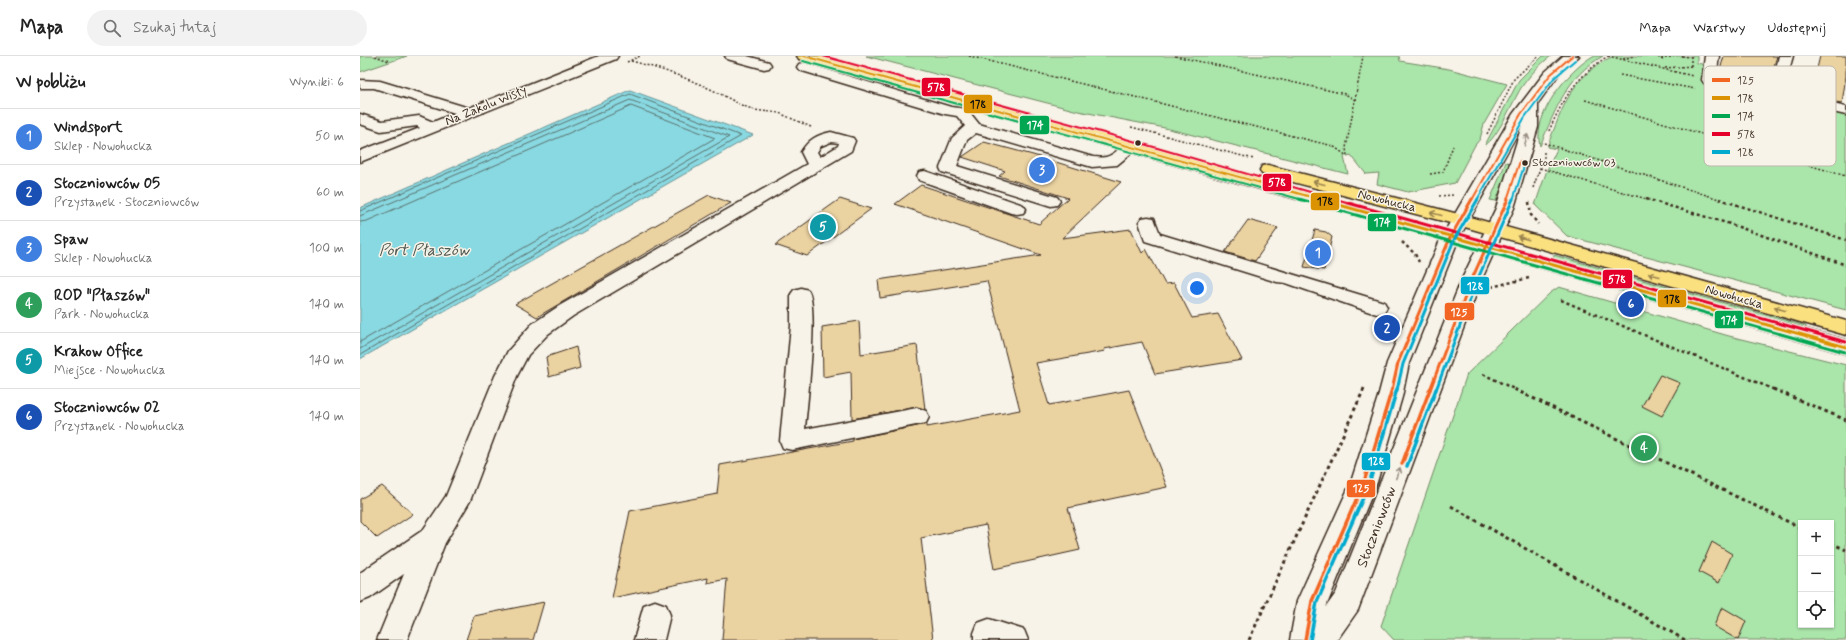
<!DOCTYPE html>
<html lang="pl">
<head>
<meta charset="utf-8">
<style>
	body { margin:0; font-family:Mynerve,sans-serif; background:#f2f2f2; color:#222 }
	.controls { position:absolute; right:12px; bottom:12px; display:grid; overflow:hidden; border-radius:0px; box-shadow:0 1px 3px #0004 }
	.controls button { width:36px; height:36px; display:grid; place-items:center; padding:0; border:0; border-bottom:1px solid #e0e0e0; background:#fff; color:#222; font:20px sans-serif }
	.you { position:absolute; left:837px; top:232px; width:14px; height:14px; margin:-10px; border:3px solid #fff; border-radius:50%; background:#1a73e8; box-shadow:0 0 0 6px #1a73e833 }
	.badge { display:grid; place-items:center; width:26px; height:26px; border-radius:50%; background:#3b2a1e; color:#fff; font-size:13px; font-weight:700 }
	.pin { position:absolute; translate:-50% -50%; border:2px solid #fff; box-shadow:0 1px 4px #0006 }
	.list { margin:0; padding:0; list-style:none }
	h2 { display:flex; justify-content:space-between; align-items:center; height:52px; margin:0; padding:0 16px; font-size:17px }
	h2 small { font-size:13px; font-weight:400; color:#767676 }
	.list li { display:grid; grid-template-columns:26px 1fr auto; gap:12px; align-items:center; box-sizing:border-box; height:56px; padding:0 16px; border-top:1px solid #e0e0e0 }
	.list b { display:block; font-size:15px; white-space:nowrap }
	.list p { margin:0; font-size:13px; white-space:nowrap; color:#767676 }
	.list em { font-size:13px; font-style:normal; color:#767676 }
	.icon { flex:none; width:22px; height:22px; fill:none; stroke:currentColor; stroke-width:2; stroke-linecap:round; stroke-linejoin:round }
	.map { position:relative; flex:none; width:1486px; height:584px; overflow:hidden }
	header { display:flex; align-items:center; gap:24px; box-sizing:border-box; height:56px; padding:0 20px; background:#fff; border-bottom:1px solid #e0e0e0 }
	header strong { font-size:19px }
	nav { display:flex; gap:22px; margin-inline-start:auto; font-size:14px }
	.search { width:280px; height:36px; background:#f2f2f2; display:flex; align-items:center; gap:10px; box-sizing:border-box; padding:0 14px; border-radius:22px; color:#767676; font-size:15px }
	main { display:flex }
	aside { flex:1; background:#fff }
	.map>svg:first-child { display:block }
</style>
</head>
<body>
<header>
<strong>Mapa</strong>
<div class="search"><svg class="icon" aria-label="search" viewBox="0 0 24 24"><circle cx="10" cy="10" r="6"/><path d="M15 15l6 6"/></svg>Szukaj tutaj</div>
<nav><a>Mapa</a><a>Warstwy</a><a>Udostępnij</a></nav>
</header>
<main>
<aside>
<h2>W pobliżu<small>Wyniki: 6</small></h2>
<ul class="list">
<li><span class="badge" style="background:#3f7fe0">1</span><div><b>Windsport</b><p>Sklep · Nowohucka</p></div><em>50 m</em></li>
<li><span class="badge" style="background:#1a4fb4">2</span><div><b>Stoczniowców 05</b><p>Przystanek · Stoczniowców</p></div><em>60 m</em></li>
<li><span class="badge" style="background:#3f7fe0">3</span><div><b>Spaw</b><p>Sklep · Nowohucka</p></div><em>100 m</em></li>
<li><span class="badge" style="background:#2e9e5b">4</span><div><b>ROD &quot;Płaszów&quot;</b><p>Park · Nowohucka</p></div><em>140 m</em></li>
<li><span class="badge" style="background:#0f9aa8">5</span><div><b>Krakow Office</b><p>Miejsce · Nowohucka</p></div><em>140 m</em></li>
<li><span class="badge" style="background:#1a4fb4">6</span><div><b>Stoczniowców 02</b><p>Przystanek · Nowohucka</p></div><em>140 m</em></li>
</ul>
</aside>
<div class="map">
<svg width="1486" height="584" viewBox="0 0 1486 584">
	<rect width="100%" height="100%" fill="#f7f3e8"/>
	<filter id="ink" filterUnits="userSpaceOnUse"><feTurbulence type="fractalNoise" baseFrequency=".025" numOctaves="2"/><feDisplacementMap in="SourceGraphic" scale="8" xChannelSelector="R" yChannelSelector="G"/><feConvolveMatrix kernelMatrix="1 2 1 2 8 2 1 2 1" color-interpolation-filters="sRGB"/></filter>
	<g filter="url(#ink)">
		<path fill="#aae5aa" stroke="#728864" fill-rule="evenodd" d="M 0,0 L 47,0 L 0,16 Z
			M 506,0 L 1039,0 L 1040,5 L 1089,13 L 1147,28 L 1124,68 L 1120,83 L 1115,89 L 1095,127 L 1048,136 L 1017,128 L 1019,117 L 1006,118 L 991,99 L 984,101 L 988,118 L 805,72 L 718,55 Z
			M 1183,0 L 1191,0 C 1179,9 1169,20 1161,32 C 1153,45 1137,83 1125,89 L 1159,24 Z
			M 1233,0 L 1243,0 C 1206,21 1196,53 1180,90 C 1172,58 1208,15 1233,0 Z
			M 1253,0 L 1337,0 L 1337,7 L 1346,9 L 1343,27 L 1486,58 L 1486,254 L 1207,180 L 1175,149 L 1187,114 L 1197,93 L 1187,91 C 1204,49 1210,22 1253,0 Z
			M 1146,106 L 1151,107 L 1136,145 L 1130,144 Z
			M 1194,199 L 1446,270 L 1446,273 L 1193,204 Z
			M 1199,231 L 1369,280 L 1486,309 L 1486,584 L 1034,584 L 1021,570 L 1107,318 L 1190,237 ZM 1441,467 L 1471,467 L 1471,569 L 1441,569 Z"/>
		<path fill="#89d9e2" stroke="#6a9394" d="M 270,34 L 393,79 L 0,303 L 0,152 Z"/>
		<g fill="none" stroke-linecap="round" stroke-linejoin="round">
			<path stroke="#5a706c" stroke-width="1" d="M 0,155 L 270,38 L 381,80 L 0,299
				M 0,160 L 270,44 L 369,81 L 0,293
				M 0,166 L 7,165 L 271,50 L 355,82 L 0,286"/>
		</g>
		<path fill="#ebd2a1" stroke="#3b2a1e" d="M 1364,0 L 1417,0 L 1410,23 L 1394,20 L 1391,28 L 1358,21 Z
			M 1460,0 L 1486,0 L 1486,20 L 1482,47 L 1450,42 Z
			M 624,86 L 673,99 L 761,126 L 702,182 L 771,173 L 782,197 L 786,193 L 805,228 L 814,227 L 832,262 L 858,258 L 882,304 L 795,318 L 782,286 L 744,293 L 745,295 L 676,307 L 689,349 L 769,334 L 807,431 L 708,452 L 720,494 L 634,513 L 626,469 L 561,482 L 573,584 L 362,584 L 367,523 L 347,527 L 348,522 L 252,542 L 270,455 L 357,438 L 360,409 L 493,385 L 493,383 L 567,368 L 567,371 L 660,354 L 627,225 L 520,242 L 518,224 L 681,199 L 535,148 L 561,129 L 679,168 L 708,142 L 639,120 L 645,115 L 602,101 Z
			M 349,139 L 371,147 L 177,261 L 155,248 Z
			M 480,143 L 511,153 L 447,200 L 415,189 Z
			M 888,164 L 918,172 L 895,205 L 865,196 Z
			M 955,174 L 966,176 L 972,181 L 964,214 L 944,211 Z
			M 499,265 L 501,298 L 557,289 L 565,353 L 557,351 L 492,363 L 491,316 L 463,321 L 462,271 Z
			M 216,291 L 220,312 L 189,321 L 186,301 Z
			M 1300,319 L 1320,327 L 1302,360 L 1282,350 Z
			M 22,430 L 53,458 L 17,482 L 0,465 L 0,443 Z
			M 1352,486 L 1372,498 L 1359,527 L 1339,516 Z
			M 184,546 L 173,584 L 106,584 L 114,560 Z
			M 1362,551 L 1386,565 L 1378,584 L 1354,570 Z"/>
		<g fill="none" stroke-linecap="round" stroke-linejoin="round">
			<g stroke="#3b2a1e" stroke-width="3">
				<path id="minor" d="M 239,0 L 258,0 L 256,3 L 0,106 L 0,95 L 60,72 L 57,70 L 21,75 L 0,68 L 0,58 L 22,65 L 59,60 L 73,66 L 95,57 L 14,32 L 0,32 L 0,24 L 20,25 L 109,52 Z
					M 365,0 L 387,0 L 409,6 L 411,9 L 409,12 L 404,13 L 367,3 Z
					M 1203,0 L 1219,0 L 1201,15 L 1178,47 L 1178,71 L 1154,152 L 1121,225 L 998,554 L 977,584 L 930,584 L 937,545 L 991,426 L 1018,341 L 1027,307 L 1081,182 L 1153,58 L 1185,16 ZM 1162,69 L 1136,152 L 1101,225 L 976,537 L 966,551 L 1017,426 L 1042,341 L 1049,307 L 1099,182 Z
					M 1345,0 L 1359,0 L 1356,22 C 1369,25 1402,36 1411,24 C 1416,18 1417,7 1419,0 L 1433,0 C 1430,10 1428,21 1422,29 C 1406,48 1363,32 1344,27 L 1342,24 Z
					M 444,7 L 591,51 L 607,53 L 619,68 L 733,101 C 737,101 742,102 746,101 C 759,98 763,83 778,87 L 780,90 L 757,109 L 732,111 L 616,77 L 607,84 L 597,110 L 697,141 L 700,145 L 697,149 L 691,150 L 582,116 L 580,112 L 592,82 L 605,70 L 597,60 L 585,58 L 439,14 L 437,11 L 439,8 Z
					M 1451,43 L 1486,51 L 1486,59 L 1446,50 L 1444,47 L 1446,44 Z
					M 471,76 L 493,82 L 495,85 L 491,95 L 213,260 L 188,278 L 168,299 L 157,320 L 110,445 L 85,487 L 47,584 L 17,584 L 44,518 L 10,542 L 0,546 L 0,517 L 63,474 L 86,440 L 135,320 L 148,295 L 172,268 L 199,250 L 447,108 L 441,96 C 449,83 457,79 471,76 ZM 471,86 L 479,87 L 478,90 L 460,101 L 457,96 L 461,90 Z
					M 565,115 L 663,149 L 666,153 L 663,157 L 657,158 L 651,157 L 559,124 L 557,120 L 559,116 Z
					M 788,161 L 794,162 L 800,178 L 1024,246 L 1027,251 L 1024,256 L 1017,258 L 1010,256 L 926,227 L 917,226 L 785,185 L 779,166 L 782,162 Z
					M 441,232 L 448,234 C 459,249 447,349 445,373 L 557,352 L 566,355 L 569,361 L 566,367 L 432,394 L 423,392 L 420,385 L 431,270 L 431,238 L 434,234 Z
					M 295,545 L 306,549 L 310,559 L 304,584 L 274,584 L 284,549 Z
					M 629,563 L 664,574 L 668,584 L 614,584 L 614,577 L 618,567 Z"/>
			</g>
			<g stroke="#3b2a1e" stroke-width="3">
				<path id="major" d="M 437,0 L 459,0 L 778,87 L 1097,178 L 1486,284 L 1486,298 C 1137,202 789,100 439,3 Z
					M 908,109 L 1106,160 L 1486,265 L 1486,279 L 1094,168 L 902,118 L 900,114 L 902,110 Z"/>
			</g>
			<path stroke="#3b2a1e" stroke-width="1.5" stroke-dasharray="2 2" stroke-linecap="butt" d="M 15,0 L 29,5
				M 609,0 L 973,90 L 987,100
				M 815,0 L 985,38 L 995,44 L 986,92 L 987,99
				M 1248,0 L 1333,20
				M 1322,0 L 1331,1
				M 1331,0 L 1331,10
				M 1298,1 L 1303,4
				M 1263,3 L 1274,0
				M 1301,3 L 1315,0
				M 271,5 C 310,15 344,28 379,48
				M 267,6 L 280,0
				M 1305,12 L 1333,10
				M 1260,19 L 1335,33
				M 995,44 L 1003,0
				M 1225,44 L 1486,120
				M 381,49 L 395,54 L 419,57 L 451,71
				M 1407,49 L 1437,56
				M 771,71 L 894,103
				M 1189,75 C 1204,41 1216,21 1248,0
				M 1127,78 L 1154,23 L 1179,0
				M 1184,87 L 1362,144
				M 1180,112 L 1290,144
				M 1070,118 L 1083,116 L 1093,90
				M 1173,132 L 1184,101 L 1184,94
				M 1079,140 L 1094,139"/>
			<path stroke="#3b2a1e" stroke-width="2.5" stroke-dasharray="3 3" stroke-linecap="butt" d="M 1286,143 L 1370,168 L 1486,209
				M 1359,143 L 1486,184
				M 1169,146 L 1171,159 L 1178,168
				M 1042,186 L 1055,198 L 1059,206
				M 1131,231 L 1169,222
				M 1201,244 L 1415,334
				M 1123,318 L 1156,334
				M 1003,334 L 1004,332"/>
			<path stroke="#3b2a1e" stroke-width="3" stroke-dasharray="3.5 3.5" stroke-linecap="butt" d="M 1154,333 L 1441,472
				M 1413,333 L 1486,364
				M 1091,450 L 1325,584
				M 1471,487 L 1486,494
				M 889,584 L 1004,333"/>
			<use href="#minor" fill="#f7f3e8" fill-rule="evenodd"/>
			<use href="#major" fill="#fbe080" fill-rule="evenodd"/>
			<g stroke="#f7f3e8" stroke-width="4">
				<path id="bus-1-far2" d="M 1112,144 L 1161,58 L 1190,19 L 1212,0
					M 1147,144 L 1160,105"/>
			</g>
			<g stroke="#f7f3e8" stroke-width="6">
				<path id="bus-1-far1" d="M 1032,334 L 1038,307 L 1090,182 L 1112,143
					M 1070,334 L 1111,225 L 1148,143"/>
			</g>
			<g stroke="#f7f3e8" stroke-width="6">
				<path id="bus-1" d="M 1042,408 L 1070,333
					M 945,584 L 952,545 L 1004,426 L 1032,333"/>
			</g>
			<g stroke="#f7f3e8" stroke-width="4">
				<path id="bus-2-far1" d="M 444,0 L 962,144"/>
			</g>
			<g stroke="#f7f3e8" stroke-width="6">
				<path id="bus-2" d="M 958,143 L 1486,291"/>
			</g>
			<g stroke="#f7f3e8" stroke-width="4">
				<path id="bus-3-far1" d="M 443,5 L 943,144"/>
			</g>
			<g stroke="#f7f3e8" stroke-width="6">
				<path id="bus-3" d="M 939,143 L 1485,296"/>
			</g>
			<g stroke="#f7f3e8" stroke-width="4">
				<path id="bus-4-far1" d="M 463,0 L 773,85 L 978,144"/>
			</g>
			<g stroke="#f7f3e8" stroke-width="6">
				<path id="bus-4" d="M 974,143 L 1486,286"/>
			</g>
			<g stroke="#f7f3e8" stroke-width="4">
				<path id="bus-5-far2" d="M 1117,144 L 1165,61 L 1194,22 L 1215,4
					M 1153,144 L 1165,107"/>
			</g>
			<g stroke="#f7f3e8" stroke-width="6">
				<path id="bus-5-far1" d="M 1037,334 L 1043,308 L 1094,184 L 1118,143
					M 1076,334 L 1116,227 L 1153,143"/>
			</g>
			<g stroke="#f7f3e8" stroke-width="6">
				<path id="bus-5" d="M 1047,410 L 1076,333
					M 950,584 L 957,546 L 1009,428 L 1037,333"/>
			</g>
			<use href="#bus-1-far2" stroke="#f26522" stroke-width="2"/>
			<use href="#bus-1-far1" stroke="#f26522" stroke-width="3"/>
			<use href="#bus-1" stroke="#f26522" stroke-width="3.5"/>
			<use href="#bus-2-far1" stroke="#db9304" stroke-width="2"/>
			<use href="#bus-2" stroke="#db9304" stroke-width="3"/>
			<use href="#bus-3-far1" stroke="#00a651" stroke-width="2"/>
			<use href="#bus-3" stroke="#00a651" stroke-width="3"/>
			<use href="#bus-4-far1" stroke="#e4002b" stroke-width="2"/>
			<use href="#bus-4" stroke="#e4002b" stroke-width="3"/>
			<use href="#bus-5-far2" stroke="#00a9ce" stroke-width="2"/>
			<use href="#bus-5-far1" stroke="#00a9ce" stroke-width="3"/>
			<use href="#bus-5" stroke="#00a9ce" stroke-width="3.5"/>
		</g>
		<defs><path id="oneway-shaft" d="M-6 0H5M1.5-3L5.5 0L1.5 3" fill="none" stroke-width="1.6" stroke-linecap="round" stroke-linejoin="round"/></defs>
		<g stroke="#998e83">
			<use href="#oneway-shaft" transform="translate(1166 84) rotate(-74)"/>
			<use href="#oneway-shaft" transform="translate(1038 417) rotate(-68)"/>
		</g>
		<g stroke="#9b854f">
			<use href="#oneway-shaft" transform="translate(959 127) rotate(-165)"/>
			<use href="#oneway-shaft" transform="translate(1076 158) rotate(-165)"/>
			<use href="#oneway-shaft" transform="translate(1163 182) rotate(-164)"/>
			<use href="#oneway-shaft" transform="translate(1294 219) rotate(-165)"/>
			<use href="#oneway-shaft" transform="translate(1420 253) rotate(-164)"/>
		</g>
	</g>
	<g fill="#3b2a1e" stroke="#f7f3e8" stroke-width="1.5">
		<circle cx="778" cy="87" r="3.5"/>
		<circle cx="1165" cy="107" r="3.5"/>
	</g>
	<g text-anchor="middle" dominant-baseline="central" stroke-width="3" stroke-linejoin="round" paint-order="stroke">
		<g font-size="12" fill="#3b2a1e" stroke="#f7f3e8" text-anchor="start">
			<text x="1172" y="107">Stoczniowców 03</text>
		</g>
		<g font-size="13" fill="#3b2a1e" stroke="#f7f3e8">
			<text transform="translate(126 50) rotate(-22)">Na Zakolu Wisły</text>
			<text transform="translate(1027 145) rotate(14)">Nowohucka</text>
			<text transform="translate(1374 241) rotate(16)">Nowohucka</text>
		</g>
		<g font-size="15" fill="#3b2a1e" stroke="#f7f3e8">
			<text transform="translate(1017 471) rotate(-69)">Stoczniowców</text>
		</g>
		<g font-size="16" font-style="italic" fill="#4e564f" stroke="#f7f3e8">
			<text x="64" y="194">Port Płaszów</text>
		</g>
	</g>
	<rect x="1344" y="10" width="132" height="100" rx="6" fill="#f7f3e8" stroke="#bfb7ab" stroke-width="1"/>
	<rect x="1352" y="22" width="18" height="4" fill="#f26522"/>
	<rect x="1352" y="40" width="18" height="4" fill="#db9304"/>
	<rect x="1352" y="58" width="18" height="4" fill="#00a651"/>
	<rect x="1352" y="76" width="18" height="4" fill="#e4002b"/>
	<rect x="1352" y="94" width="18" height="4" fill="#00a9ce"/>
	<g font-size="11" fill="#3b2a1e">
		<text x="1377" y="28">125</text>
		<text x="1377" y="46">178</text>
		<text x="1377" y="64">174</text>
		<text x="1377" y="82">578</text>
		<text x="1377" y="100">128</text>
	</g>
	<g stroke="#f7f3e8" stroke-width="1.5">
		<rect x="561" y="21" width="30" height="20" rx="4" fill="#e4002b"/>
		<rect x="603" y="38" width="30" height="20" rx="4" fill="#db9304"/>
		<rect x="659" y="59" width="31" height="20" rx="4" fill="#00a651"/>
		<rect x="902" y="117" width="30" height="19" rx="4" fill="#e4002b"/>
		<rect x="950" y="136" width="30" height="19" rx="4" fill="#db9304"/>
		<rect x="1007" y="157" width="30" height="19" rx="4" fill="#00a651"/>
		<rect x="1242" y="213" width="31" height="20" rx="4" fill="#e4002b"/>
		<rect x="1100" y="220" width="30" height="19" rx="4" fill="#00a9ce"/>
		<rect x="1297" y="233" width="30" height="19" rx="4" fill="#db9304"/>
		<rect x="1084" y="246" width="31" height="19" rx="4" fill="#f26522"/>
		<rect x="1354" y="254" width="30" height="19" rx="4" fill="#00a651"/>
		<rect x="1001" y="396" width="30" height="19" rx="4" fill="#00a9ce"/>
		<rect x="986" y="423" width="30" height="19" rx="4" fill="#f26522"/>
	</g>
	<g font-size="11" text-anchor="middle" font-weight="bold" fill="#fff">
		<text x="576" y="35">578</text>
		<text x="675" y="73">174</text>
		<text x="917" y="130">578</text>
		<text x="1022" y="170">174</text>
		<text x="1257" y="227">578</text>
		<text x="1115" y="234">128</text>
		<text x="1099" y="260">125</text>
		<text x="1369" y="268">174</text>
		<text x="1016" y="409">128</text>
		<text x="1001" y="436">125</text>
	</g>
	<g font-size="11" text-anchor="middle" font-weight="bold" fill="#111">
		<text x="618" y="52">178</text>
		<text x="965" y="149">178</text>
		<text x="1312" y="247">178</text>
	</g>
</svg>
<div class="controls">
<button>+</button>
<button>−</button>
<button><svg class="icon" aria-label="locate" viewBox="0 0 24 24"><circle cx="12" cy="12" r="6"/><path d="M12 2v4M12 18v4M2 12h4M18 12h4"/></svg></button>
</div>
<div class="you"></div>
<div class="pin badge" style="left:958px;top:197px;background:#3f7fe0">1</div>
<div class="pin badge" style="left:1027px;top:272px;background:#1a4fb4">2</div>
<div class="pin badge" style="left:682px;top:114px;background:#3f7fe0">3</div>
<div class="pin badge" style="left:1284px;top:392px;background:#2e9e5b">4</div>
<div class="pin badge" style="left:463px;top:171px;background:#0f9aa8">5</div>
<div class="pin badge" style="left:1271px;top:248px;background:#1a4fb4">6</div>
</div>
</main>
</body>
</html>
